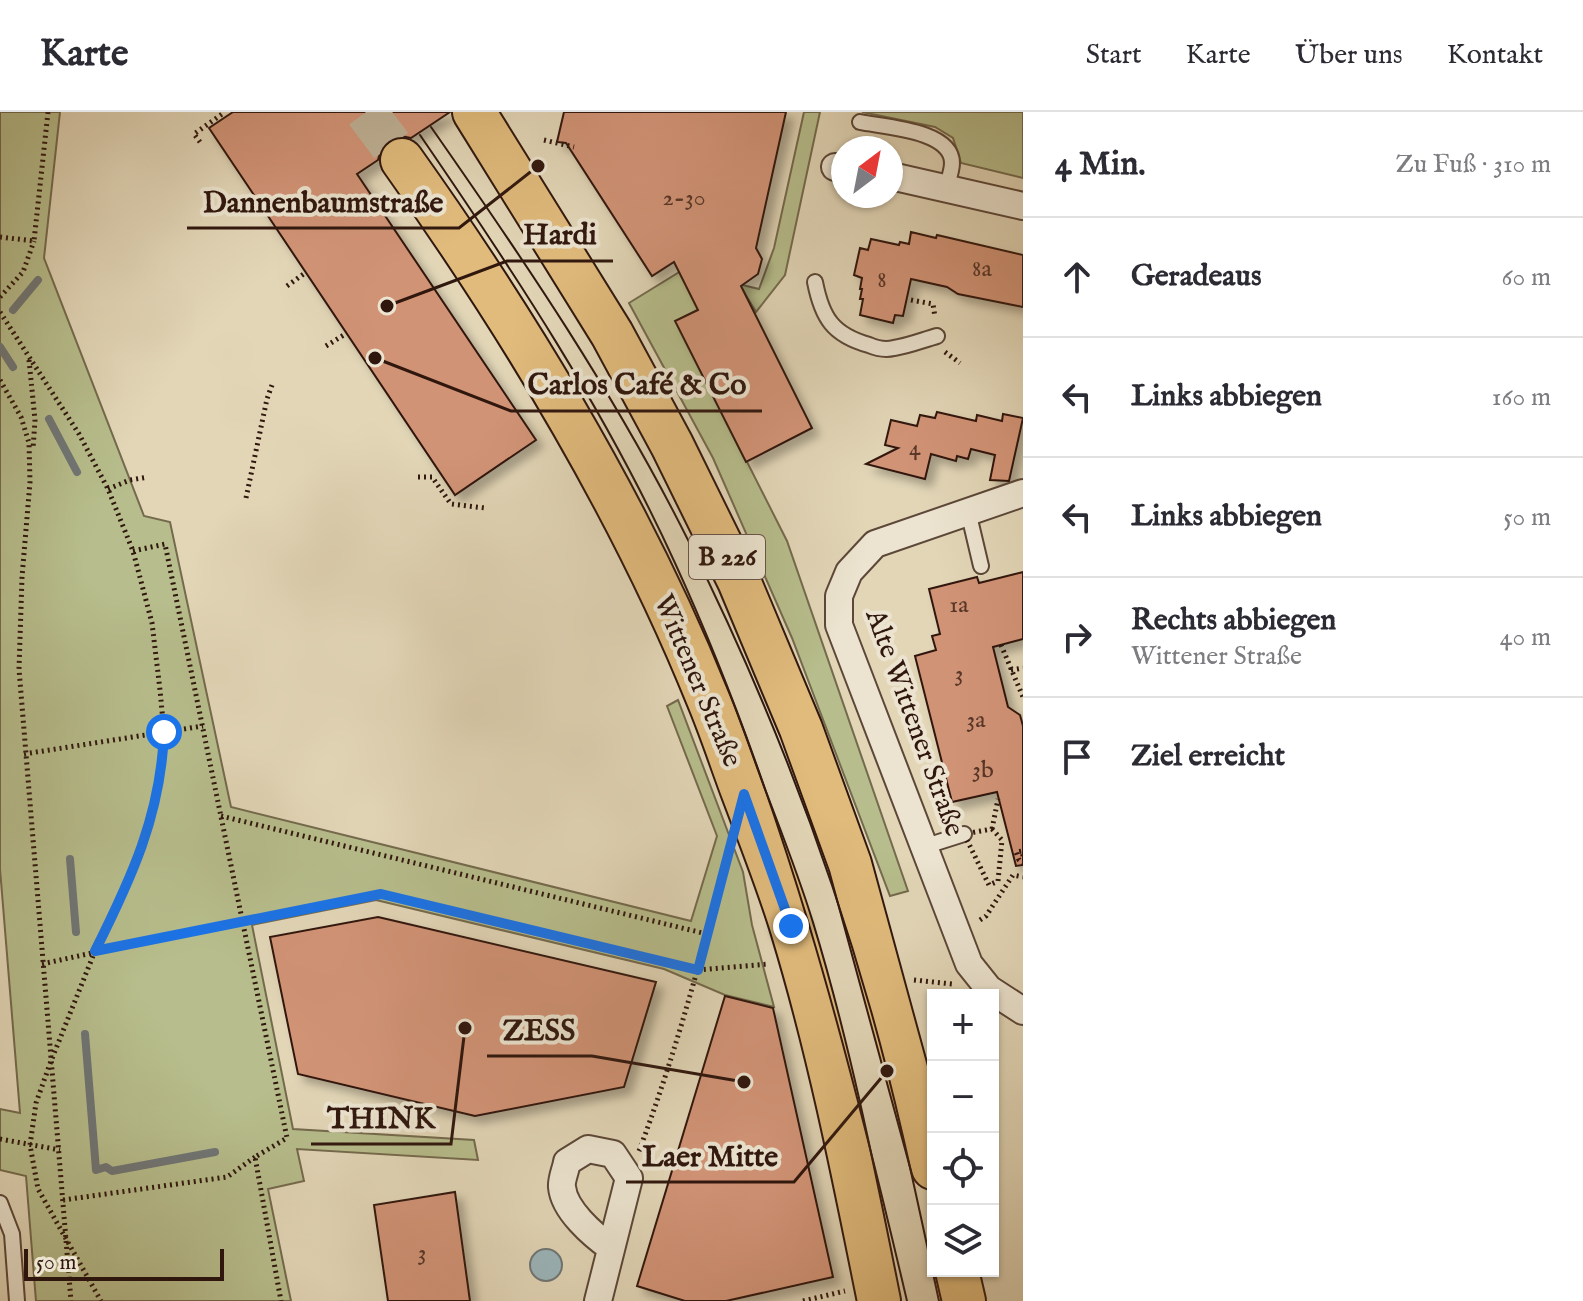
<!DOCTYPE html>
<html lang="de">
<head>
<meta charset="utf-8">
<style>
	body { margin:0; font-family:"IM FELL English",serif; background:#f7f7f7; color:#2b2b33 }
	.controls { position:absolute; right:24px; bottom:24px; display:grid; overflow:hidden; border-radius:0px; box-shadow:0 2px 6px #0004 }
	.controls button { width:72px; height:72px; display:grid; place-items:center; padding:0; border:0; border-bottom:2px solid #e1e1e2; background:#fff; color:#2b2b33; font:40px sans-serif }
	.compass { position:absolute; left:831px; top:24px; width:72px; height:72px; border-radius:50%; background:#fff; box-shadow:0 2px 6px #0004; rotate:32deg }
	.scale { position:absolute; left:24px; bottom:20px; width:200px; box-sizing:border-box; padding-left:8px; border:4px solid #30170e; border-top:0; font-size:22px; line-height:28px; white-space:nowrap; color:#30170e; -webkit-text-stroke:6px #ece4d0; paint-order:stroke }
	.stop { position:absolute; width:24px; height:24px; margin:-18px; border:6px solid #1a73e8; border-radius:50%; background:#fff }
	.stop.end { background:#1a73e8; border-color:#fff; box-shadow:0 2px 8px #0008 }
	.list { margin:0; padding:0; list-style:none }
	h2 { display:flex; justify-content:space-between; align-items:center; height:104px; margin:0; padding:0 32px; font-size:34px }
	h2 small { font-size:26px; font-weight:400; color:#7c7c81 }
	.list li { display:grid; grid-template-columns:52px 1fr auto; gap:24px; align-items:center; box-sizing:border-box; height:120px; padding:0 32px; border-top:2px solid #e1e1e2 }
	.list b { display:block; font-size:30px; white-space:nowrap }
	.list p { margin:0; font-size:26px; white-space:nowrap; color:#7c7c81 }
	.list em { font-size:26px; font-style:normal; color:#7c7c81 }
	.icon { flex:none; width:44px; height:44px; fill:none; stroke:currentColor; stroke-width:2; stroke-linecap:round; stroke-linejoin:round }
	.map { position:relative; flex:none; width:1023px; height:1189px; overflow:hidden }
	header { display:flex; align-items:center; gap:48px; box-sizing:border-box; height:112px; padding:0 40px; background:#fff; border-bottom:2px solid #e1e1e2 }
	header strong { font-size:38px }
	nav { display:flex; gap:44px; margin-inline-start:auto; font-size:28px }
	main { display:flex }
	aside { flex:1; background:#fff }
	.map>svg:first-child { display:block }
</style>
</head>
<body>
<header>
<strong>Karte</strong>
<nav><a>Start</a><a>Karte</a><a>Über uns</a><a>Kontakt</a></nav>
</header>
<main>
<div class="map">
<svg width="1023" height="1189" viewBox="0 0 1023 1189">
	<defs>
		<filter id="shadow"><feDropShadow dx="7" dy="7" stdDeviation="4" flood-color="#0004"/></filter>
	</defs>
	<rect width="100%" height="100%" fill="#e2d6b7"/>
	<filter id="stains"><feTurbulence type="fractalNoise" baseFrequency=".0025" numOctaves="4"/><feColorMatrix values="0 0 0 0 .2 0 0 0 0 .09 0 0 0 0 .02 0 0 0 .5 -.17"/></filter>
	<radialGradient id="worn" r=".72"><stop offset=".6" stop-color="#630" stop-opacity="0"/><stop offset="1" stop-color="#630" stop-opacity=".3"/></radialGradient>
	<path fill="#b7bd8c" stroke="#746a4d" stroke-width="2" d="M 0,0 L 60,0 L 44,146 L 144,404 L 170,410 L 231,695 L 691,809 L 717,724 L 667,594 L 678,588 L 743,760 L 752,813 L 774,895 L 725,883 L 664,857 L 376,788 L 252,813 L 293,1017 L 474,1028 L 478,1048 L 297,1037 L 304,1069 L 268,1077 L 291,1189 L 36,1189 L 26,1064 L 0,1058 L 0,997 L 20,1001 L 0,757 Z
		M 804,0 L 820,0 L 785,163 L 756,200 L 741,175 L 676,209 L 787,429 L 908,779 L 890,784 L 792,526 L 713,346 L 629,191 L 694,151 L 726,169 L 759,177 L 774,136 Z
		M 862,0 L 1023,0 L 1023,66 L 961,51 L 953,26 L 935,15 Z"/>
	<path fill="#9bb6bb" stroke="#707676" stroke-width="2" d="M530 1153a16 16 0 1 1 32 0a16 16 0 1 1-32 0Z"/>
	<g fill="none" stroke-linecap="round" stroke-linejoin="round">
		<path stroke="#707676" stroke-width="8" d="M 13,198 L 38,168
			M 0,235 L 13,255
			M 49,307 L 77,360
			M 70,747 L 76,820
			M 85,922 L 96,1058 L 106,1055 L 112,1059 L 215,1040"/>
	</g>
	<path fill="#d19376" stroke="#30170e" stroke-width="2" filter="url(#shadow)" d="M 233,0 L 450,0 L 411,26 L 401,24 L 389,28 L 381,37 L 378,48 L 357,62 L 536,328 L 455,383 L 209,16 Z
		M 564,0 L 786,0 L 756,136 L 762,147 L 758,162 L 741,174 L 812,316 L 746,350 L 675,209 L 698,198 L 674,150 L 652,164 L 566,31 L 557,30 Z
		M 911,120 L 936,126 L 937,123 L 1023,143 L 1023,195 L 958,182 L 947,175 L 911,167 L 903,204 L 895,203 L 893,211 L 860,203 L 863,187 L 860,187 L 862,177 L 860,177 L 862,166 L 854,163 L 860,136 L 868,138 L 871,127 L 899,133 L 900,130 L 909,132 Z
		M 937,300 L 976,309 L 977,303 L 1002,309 L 1003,302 L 1023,306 L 1009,369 L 990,368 L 995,343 L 971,337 L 968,347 L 957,344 L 956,349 L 931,342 L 925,367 L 866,352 L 898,336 L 885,333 L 891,308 L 917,314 L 920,303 L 935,306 Z
		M 1023,460 L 1023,527 L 993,535 L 1008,595 L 1020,603 L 1023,614 L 1023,753 L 1016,754 L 997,680 L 952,690 L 915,544 L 936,538 L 932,524 L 940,522 L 929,477 L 977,465 L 979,471 Z
		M 378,805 L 656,870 L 624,975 L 475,1004 L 298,962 L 270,825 Z
		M 725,884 L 773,896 L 833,1165 L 726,1189 L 685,1189 L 637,1174 Z
		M 455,1080 L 470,1189 L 388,1189 L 374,1093 Z"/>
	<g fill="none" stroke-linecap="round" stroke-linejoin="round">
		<path stroke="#beb095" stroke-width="42" stroke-dasharray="42 21" stroke-linecap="butt" d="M 366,0 L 402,48"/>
		<g stroke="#5c4738" stroke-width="18">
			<path id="lane" d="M 860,10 C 884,15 952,18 952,51 C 952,59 948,69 946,77
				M 815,170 C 822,206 833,223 869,233 C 876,236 886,238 894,236 C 908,234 923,228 937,224
				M 968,399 L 981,454
				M 923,735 L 964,722
				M 0,1091 L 12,1122 L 17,1189"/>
		</g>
		<g stroke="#5c4738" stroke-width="30">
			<path id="street" d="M 835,55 L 843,56
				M 891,64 L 1023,94
				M 1023,381 L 875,432 L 849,460 L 839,484 L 839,513 L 969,852 L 989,877 L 1023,899
				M 598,1189 L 629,1066 L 613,1042 L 588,1037 L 567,1050 C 566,1057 561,1068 562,1075 C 564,1098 593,1123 610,1135"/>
		</g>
		<g stroke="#30170e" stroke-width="46">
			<path id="primary" d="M 474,0 L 612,222 L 672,333 L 739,469 L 801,617 L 850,752 L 933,1056
				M 402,48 C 521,215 631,396 708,587 C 721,618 731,649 743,681 C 760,726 778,771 792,817 C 829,938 854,1065 879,1189
				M 957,1159 L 964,1189"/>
		</g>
		<path stroke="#30170e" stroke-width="5" stroke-dasharray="2 4" stroke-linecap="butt" d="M 544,28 L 574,35
			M 200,30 L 194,22 L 225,0
			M 0,125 L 34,129 L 48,0
			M 287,174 L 305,161
			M 0,185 L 23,160 L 34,129
			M 911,188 L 933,192 L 935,205
			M 0,200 L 79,322 L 108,377 L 133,439 L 152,511 L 160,578 L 164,620 L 163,647 L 144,734 L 130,769 L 95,839 L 51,949 L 36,991 L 30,1033 L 38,1077 L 101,1189
			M 326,234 L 347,221
			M 945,240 L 960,251
			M 29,248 L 35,308 L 33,337
			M 0,268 L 21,305 L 29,331 L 30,370 L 22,465 L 19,557 L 71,1189
			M 418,365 L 432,365 L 451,392 L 485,396
			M 108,377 L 130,368 L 148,365
			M 246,386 L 267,287 L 272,273
			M 133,439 L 165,432 L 287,1026 L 255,1045 L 281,1189
			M 1001,533 L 1023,585
			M 1011,558 L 1023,556
			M 24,642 L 203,614
			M 221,704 L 707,822
			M 992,717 L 1002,728 L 998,769 L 989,773 L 964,722 Z
			M 992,717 L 998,687
			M 1023,744 L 1022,739 L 1016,740 L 1019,748 L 1023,751
			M 980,808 L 986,804 L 1013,763 L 1023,765
			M 42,852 L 242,808 L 381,782 L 698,858 L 768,852
			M 914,868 L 952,872
			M 0,1027 L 60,1038
			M 639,1039 C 676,941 703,840 729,738
			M 63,1088 L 227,1065 L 255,1045
			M 803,1189 L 845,1179"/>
		<use href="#lane" stroke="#ece4d0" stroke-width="14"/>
		<use href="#street" stroke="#ece4d0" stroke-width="26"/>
		<use href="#primary" stroke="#e1bb7c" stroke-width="42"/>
		<path stroke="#30170e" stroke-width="2" d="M 431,15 C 524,148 615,282 688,428 C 763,578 825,736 871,899 C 898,994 918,1092 939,1189
			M 420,23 C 514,160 606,299 675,451 C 783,687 848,937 907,1189"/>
	</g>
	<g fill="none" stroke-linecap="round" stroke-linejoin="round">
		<path stroke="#1a73e8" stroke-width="10" d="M 164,620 C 161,703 131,767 95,839 L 381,782 L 698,858 L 744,682 L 791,814"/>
	</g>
	<g text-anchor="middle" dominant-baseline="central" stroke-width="8" stroke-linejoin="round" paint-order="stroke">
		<g font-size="24" fill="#583628">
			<text x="684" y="86">2-30</text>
			<text x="982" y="157">8a</text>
			<text x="882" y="168">8</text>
			<text x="915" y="336">4</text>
			<text x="959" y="493">1a</text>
			<text x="959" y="562">3</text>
			<text x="976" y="608">3a</text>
			<text x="983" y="658">3b</text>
			<text x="422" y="1141">3</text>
		</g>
		<rect fill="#ece4d0" stroke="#685448" stroke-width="2" x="689" y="423" width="76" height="44" rx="6"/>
		<g font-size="26" font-weight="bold" fill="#30170e">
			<text x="727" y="445">B 226</text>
		</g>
		<g font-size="28" fill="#30170e" stroke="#ece4d0">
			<text transform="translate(697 569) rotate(67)">Wittener Straße</text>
			<text transform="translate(914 611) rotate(70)">Alte Wittener Straße</text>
		</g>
	</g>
	<path fill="none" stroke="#30170e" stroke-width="3" d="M538 54L459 116H187M387 194L507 149H613M375 246L511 299H762M744 970L592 944H487M465 916L451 1032H311M887 959L794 1070H626"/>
	<g fill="#30170e" stroke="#ece4d0" stroke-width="3">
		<circle cx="538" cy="54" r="8"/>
		<circle cx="387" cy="194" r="8"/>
		<circle cx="375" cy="246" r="8"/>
		<circle cx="744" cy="970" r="8"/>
		<circle cx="465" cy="916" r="8"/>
		<circle cx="887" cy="959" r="8"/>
	</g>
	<g font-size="30" text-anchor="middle" font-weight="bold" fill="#30170e" stroke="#ece4d0" stroke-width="8" stroke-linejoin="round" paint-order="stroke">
		<text x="323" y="100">Dannenbaumstraße</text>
		<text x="560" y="132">Hardi</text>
		<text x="637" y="282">Carlos Café &amp; Co</text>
		<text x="539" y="928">ZESS</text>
		<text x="381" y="1016">THINK</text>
		<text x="710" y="1054">Laer Mitte</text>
	</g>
	<rect width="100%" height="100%" filter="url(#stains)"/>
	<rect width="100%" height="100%" fill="url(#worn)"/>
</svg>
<div class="controls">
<button>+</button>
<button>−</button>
<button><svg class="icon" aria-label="locate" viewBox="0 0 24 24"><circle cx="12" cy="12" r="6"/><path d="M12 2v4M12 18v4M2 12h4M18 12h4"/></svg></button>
<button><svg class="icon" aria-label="layers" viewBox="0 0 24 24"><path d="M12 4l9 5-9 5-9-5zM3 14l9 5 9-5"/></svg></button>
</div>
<svg class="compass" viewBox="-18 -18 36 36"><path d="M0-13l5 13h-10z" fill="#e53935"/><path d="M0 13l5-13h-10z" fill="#7c7c81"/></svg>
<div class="scale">50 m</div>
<div class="stop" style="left:164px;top:620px"></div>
<div class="stop end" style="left:791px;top:814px"></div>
</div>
<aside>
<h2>4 Min.<small>Zu Fuß · 310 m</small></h2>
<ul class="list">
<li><svg class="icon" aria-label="ahead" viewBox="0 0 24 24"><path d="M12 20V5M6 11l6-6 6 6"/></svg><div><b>Geradeaus</b></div><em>60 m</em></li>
<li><svg class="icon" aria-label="left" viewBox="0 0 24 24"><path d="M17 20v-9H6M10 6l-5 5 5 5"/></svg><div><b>Links abbiegen</b></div><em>160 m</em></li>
<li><svg class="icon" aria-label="left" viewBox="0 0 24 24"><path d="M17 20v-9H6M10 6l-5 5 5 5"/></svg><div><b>Links abbiegen</b></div><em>50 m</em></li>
<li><svg class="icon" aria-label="right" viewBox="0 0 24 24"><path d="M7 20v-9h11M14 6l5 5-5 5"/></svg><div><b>Rechts abbiegen</b><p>Wittener Straße</p></div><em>40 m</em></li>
<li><svg class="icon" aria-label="arrive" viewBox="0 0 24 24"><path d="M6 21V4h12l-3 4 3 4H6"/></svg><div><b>Ziel erreicht</b></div></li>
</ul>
</aside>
</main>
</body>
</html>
